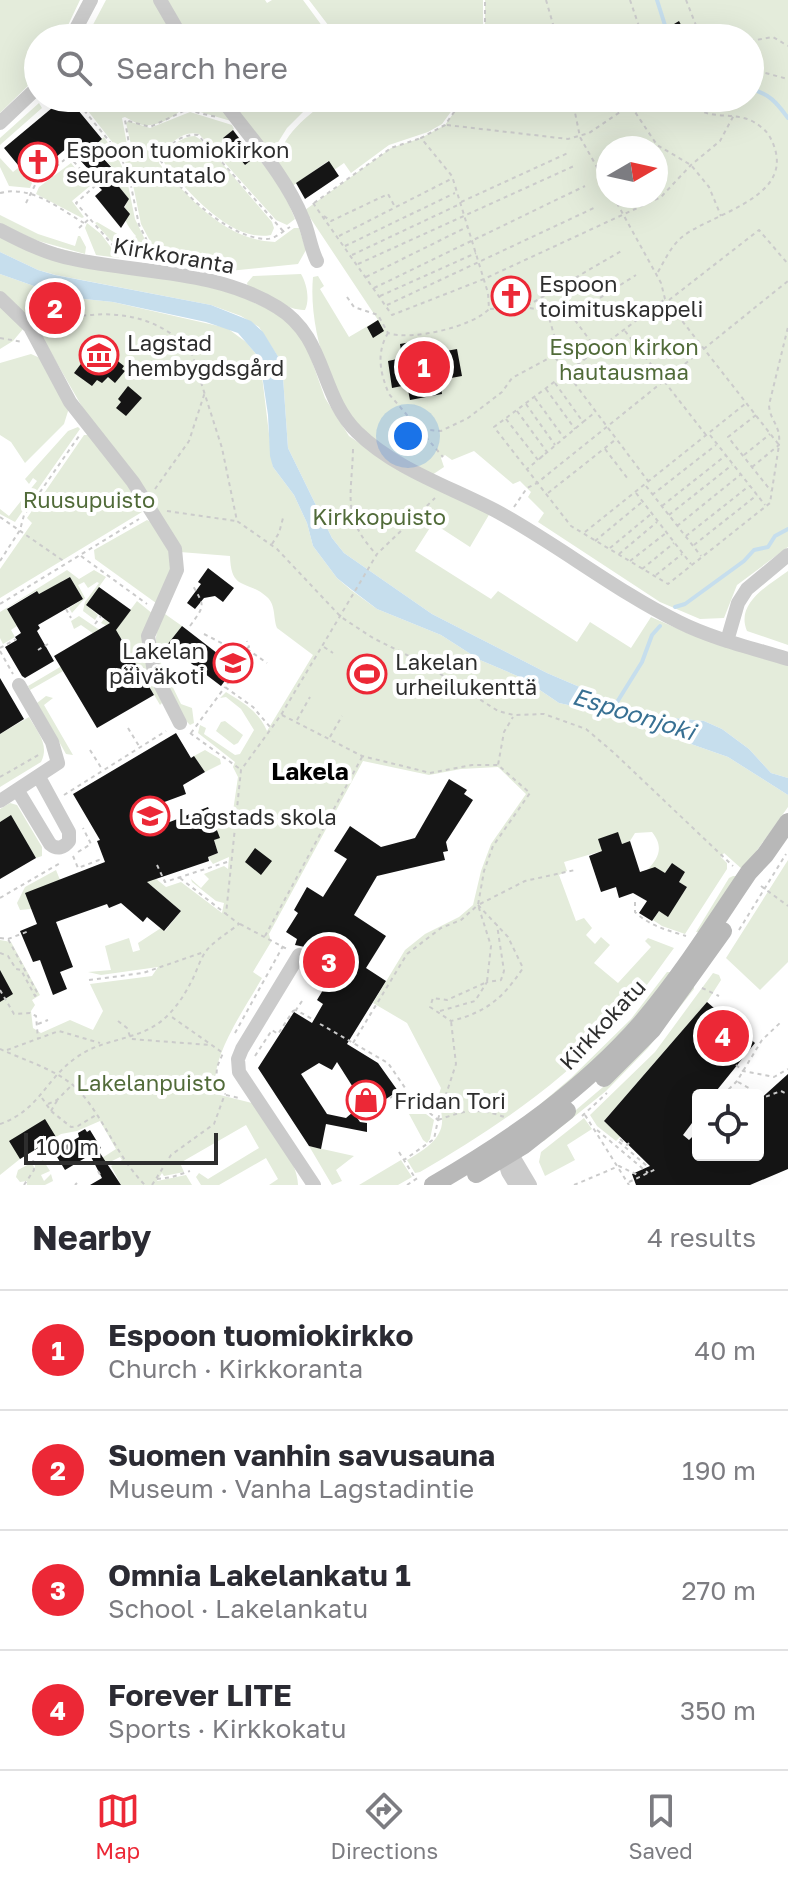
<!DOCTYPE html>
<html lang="en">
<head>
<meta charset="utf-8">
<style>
	body { margin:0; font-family:"Golos Text",sans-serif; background:#f2f2f3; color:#2b2b33 }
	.controls { position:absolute; right:24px; bottom:24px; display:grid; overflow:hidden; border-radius:8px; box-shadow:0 8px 32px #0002 }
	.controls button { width:72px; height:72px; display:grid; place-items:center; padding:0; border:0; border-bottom:2px solid #e1e1e2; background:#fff; color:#2b2b33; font:40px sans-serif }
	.compass { position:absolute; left:596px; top:136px; width:72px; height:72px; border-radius:50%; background:#fff; box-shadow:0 8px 32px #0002; rotate:81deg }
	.scale { position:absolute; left:24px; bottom:20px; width:194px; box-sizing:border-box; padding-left:8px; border:4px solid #2e2e2e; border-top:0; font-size:22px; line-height:28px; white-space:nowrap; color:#2e2e2e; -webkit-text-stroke:6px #fff; paint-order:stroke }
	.you { position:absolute; left:408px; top:436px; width:28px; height:28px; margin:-20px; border:6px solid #fff; border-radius:50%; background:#1a73e8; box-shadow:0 0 0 12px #1a73e833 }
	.badge { display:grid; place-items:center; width:52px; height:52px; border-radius:50%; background:#ec2836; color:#fff; font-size:26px; font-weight:700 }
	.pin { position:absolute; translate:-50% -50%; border:4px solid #fff; box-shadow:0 2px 8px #0006 }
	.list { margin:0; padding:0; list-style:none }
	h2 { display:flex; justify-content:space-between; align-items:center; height:104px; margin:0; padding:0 32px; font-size:34px }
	h2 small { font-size:26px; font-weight:400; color:#7c7c81 }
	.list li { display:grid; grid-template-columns:52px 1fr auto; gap:24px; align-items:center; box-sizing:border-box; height:120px; padding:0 32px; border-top:2px solid #e1e1e2 }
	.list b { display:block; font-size:30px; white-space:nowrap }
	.list p { margin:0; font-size:26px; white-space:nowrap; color:#7c7c81 }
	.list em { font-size:26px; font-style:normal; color:#7c7c81 }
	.icon { flex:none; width:44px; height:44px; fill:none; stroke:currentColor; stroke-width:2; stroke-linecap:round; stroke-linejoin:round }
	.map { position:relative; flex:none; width:788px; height:1185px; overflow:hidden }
	.search { position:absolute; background:#fff; box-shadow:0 8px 32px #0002; left:24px; right:24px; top:24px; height:88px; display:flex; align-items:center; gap:20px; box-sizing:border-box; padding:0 28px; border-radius:44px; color:#7c7c81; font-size:30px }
	.sheet { height:584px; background:#fff }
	nav { display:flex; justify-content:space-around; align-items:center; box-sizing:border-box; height:112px; border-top:2px solid #e1e1e2; background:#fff; font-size:22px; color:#7c7c81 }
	nav a { display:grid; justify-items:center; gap:4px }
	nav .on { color:#ec2836 }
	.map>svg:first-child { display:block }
</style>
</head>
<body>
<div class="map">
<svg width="788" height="1185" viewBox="0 0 788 1185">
	<rect width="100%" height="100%" fill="#fff"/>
	<path fill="#e4ecdb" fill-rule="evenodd" d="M 0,0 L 80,0 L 62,38 L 38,38 L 38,76 L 0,113 Z
		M 106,0 L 154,0 L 178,38 L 86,38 Z
		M 164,0 L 265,0 L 267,3 L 272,0 L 303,0 L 331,38 L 186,38 Z
		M 309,0 L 483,0 L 483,38 L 338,38 Z
		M 485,0 L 788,0 L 788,547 L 737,585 L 724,618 L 700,619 L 660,602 L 538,522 L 544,513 L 528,497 L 531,492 L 520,481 L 513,484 L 474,451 L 452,460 L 445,455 L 441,458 L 444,467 L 432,475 C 413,464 390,454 373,440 C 332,405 308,330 313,277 L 318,276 L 324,286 L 320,289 L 349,337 L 378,320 L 305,210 L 391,148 L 421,138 L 445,125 L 464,98 L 750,98 L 750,38 L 485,38 ZM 608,148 L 656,148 L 656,196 L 608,196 Z
		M 95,98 L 190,98 C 184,112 161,127 144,125 C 138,125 131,120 125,117 L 122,118 L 129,155 L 124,150 L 120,152 L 88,111 L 95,106 Z
		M 192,98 L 217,98 L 231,121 L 190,109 Z
		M 229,98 L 317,98 L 287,128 L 272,152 L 268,151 Z
		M 331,98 L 461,98 L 442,124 L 428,132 L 389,145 L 351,173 L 344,163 L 334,170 L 328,161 L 291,187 L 278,167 C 277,137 310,114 331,98 Z
		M 39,103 L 42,108 L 0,145 L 0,138 Z
		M 190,112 L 232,125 L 234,129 L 223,138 L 245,165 L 256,156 C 273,175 286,195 295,219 L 287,225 L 276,220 L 199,134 C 183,130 173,142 161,152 L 159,163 L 163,168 C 193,202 226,240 275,242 L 294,228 L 299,228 L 306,250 L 298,264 L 229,271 L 159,258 L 141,224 L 131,175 L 122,155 L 125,154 L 130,159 L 134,157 L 126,123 L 128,121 L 150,128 Z
		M 195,136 L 204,142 L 272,222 L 274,228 L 271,235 C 231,243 189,192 166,166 L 163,160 C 166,148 182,136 195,136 Z
		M 104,137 L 117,156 L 126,175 L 135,219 L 154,258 L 123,254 L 95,223 L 97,222 L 131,242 L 136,236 C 126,224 119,214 129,199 L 116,183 L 122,179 L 94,146 Z
		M 0,158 L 13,172 L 18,168 L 32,183 L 30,188 L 9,186 L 0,167 Z
		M 71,163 L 90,186 L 72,201 L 84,217 L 82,218 L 36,194 L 39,187 Z
		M 0,215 L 38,234 L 75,246 L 78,236 L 80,236 L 86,247 L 85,254 L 35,240 L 0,223 Z
		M 87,223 L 101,234 L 119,258 L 96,255 L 85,228 Z
		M 0,234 L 225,289 L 283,316 L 303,336 L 325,398 L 349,436 L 405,474 L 490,513 L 470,547 L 433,523 L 415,551 L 491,599 L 498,591 L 577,642 L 590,622 L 631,648 L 651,617 L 690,634 L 788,666 L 788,778 L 771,773 L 749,749 L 722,729 L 704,721 L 663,717 L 617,703 L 547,673 L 432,614 L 344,553 L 332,538 L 288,448 L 282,363 L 259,327 L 241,316 L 211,305 L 56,275 L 38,270 L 0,252 Z
		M 0,274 L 65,297 L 113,302 L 227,328 L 246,342 L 256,354 L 261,368 L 273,467 L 294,495 L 307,523 L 313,546 L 337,578 L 351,590 L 377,609 L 441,635 L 480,660 L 522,678 L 559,703 L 600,712 L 728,757 L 788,795 L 788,807 L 743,870 L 724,853 L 721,857 L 727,863 L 727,869 L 685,934 L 662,926 L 653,920 L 659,911 L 668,916 L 687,887 L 679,882 L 685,872 L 672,863 L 665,873 L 647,870 C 659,858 664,847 652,832 L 635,833 L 630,841 L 622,844 L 618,833 L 602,851 L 564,862 L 567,871 L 559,875 L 576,921 L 584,918 L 592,928 L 586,935 L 595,944 L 601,937 L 610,945 L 594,963 L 618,983 L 651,947 L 645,941 L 648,938 L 674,948 C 655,974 636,1001 614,1025 C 559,1086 490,1131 420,1172 L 415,1173 L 407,1160 C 422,1151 444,1139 442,1118 C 441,1103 435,1105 441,1088 L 407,1023 L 373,1003 L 405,950 L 425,934 L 459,917 L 473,905 L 481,871 L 491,844 L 526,794 L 498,767 L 461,769 L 429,775 L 363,761 L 269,934 L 271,942 L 253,972 L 262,978 C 248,1004 201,1069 220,1095 L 256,1104 C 269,1124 298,1161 298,1185 L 269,1185 L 278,1179 L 266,1158 L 219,1185 L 201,1185 L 196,1177 L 199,1173 L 208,1179 L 259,1148 L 246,1125 L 180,1163 L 184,1172 L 164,1176 L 162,1173 L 157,1181 L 186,1175 L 192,1185 L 121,1185 L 111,1166 L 122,1160 L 120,1157 L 106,1164 L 102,1158 L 116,1149 L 100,1121 L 77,1131 L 61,1134 L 20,1159 L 0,1175 L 0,940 L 11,942 L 40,995 L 32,1000 L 35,1005 L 31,1011 L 33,1028 L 41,1033 L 70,1020 L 93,1030 L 103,1011 L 90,984 L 152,976 L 158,967 L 101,975 L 88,972 L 111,970 L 105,946 L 129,938 L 133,952 L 140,950 L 138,943 L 161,928 L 165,931 L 181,911 L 142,878 L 144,869 L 166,887 L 181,882 L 222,913 L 224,903 L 216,901 L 192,882 L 191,879 L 201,888 L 209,879 L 204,874 L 224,866 L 228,869 L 229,857 L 213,864 L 208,857 L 218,853 L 214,840 L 219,838 L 214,823 L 225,817 L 232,818 L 238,777 L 233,767 L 235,762 L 198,733 L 200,725 L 206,728 L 204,734 L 235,755 L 240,754 L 254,730 L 241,709 L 226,697 L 220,698 L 226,692 C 244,703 259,712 267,731 L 313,655 L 277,628 C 273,618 276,605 267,597 C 247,579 231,592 230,556 L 180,552 L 128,465 L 96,431 L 31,318 L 0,292 Z
		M 301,274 C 307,284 310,300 305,310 C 287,311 266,293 248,287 L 247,283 L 253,276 Z
		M 0,304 L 23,329 L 13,341 L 0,349 Z
		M 31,354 L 40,358 L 69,408 L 64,424 L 25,463 L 11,442 L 0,435 L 0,363 Z
		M 78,427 L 80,429 L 15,522 L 0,514 L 0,509 L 9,516 L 37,481 L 33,478 L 29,484 L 25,479 L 68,431 Z
		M 84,435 L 89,435 L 143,506 L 142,512 L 0,598 L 0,569 L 32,523 L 27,518 Z
		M 147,520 L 151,522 C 180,562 178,559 156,603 L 95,559 L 94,550 Z
		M 67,570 L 79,579 L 94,570 L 106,577 L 86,605 L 98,615 L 95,620 L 83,611 L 85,602 L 99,583 L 97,582 L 88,588 L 84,582 L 78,585 L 85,598 L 72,613 L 69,608 L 83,599 L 70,577 L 62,581 L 65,587 L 58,591 L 54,586 L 39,594 L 36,591 L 7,608 L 17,626 L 11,630 L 15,637 L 3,644 L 0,638 L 0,612 Z
		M 788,571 L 788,645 L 747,631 C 735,603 769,585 788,571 Z
		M 137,601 L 153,614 L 147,627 L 162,703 L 160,705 L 121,638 L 30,690 L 28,686 L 104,641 L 81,625 L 74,629 L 71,621 L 79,616 L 110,637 L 115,630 L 101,623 L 104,619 L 117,628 Z
		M 165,614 L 182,626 L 167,645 L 170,647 L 160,661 L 181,704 L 192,708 L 194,723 L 190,725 C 182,717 178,708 173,698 C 159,671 146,643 165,614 Z
		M 46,696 L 53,698 L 44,705 L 73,755 L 66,754 L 37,703 Z
		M 29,717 C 37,731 50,745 41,762 L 0,787 L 0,734 Z
		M 225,721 L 243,735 L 238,743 L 234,745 L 216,731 L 221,722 Z
		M 205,750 L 220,759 L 221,764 L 205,772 L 194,756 Z
		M 10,803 L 17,805 L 42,847 L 42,856 L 36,858 L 11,816 L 0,822 L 0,809 Z
		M 788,860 L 788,962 L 760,990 L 726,958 Z
		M 56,870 L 60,880 L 31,909 L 20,910 L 17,903 L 25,887 Z
		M 733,876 L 739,876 L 701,932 L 696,932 L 729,878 Z
		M 667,972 L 672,972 L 673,974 L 575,1084 L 523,1119 L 571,1078 L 631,1019 Z
		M 713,973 L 719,975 L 721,980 L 707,1002 L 604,1121 L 621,1136 L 616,1141 L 597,1126 L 590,1115 L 655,1052 Z
		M 694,986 L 694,989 L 648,1048 L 606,1091 L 544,1141 L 537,1143 L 603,1087 Z
		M 426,1114 L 434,1120 L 430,1139 L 427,1143 L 423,1140 L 409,1114 Z
		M 584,1118 L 592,1129 L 567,1145 L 575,1160 L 545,1176 L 539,1162 L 541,1152 Z
		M 309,1146 L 354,1156 L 336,1170 L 342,1181 L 332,1185 Z
		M 43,1160 L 50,1171 L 41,1175 L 44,1181 L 51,1174 L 53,1181 L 45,1185 L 27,1185 L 27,1181 L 20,1182 L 16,1177 L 18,1170 L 31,1163 L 35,1168 L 35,1165 Z
		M 401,1160 L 412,1177 L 398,1185 L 359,1185 Z"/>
	<path fill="#c6deed" d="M 0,252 L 38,270 L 55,275 L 211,305 L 251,321 L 263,332 L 282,363 L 288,448 L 332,538 L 344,553 L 432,614 L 547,673 L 617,703 L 663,717 L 704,721 L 722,729 L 749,749 L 771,773 L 788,778 L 788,795 L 728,757 L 600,712 L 559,703 L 522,678 L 480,660 L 441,635 L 377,609 L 352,590 L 337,578 L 313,546 L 307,523 L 294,495 L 273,467 L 270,456 L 268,415 L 261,368 L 256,354 L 238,333 L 206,322 L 113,302 L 65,297 L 0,274 Z"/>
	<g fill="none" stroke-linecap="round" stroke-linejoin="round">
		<path stroke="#c6deed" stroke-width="4" d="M 657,0 L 669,38
			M 750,89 C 769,93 777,103 788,118
			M 675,607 L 685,604 L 744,561 L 754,550 L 768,547 L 775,536 L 788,529
			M 614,707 L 642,662 L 652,635 L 660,626"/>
	</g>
	<path fill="#151515" d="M 679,21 L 688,38 L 675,38 L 669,27 Z
		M 245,26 L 252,38 L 226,38 Z
		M 64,98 L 68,98 L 102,139 L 93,147 L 122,179 L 116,183 L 129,199 L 124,207 L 130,214 L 121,228 L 95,196 L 102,190 L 98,186 L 101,183 L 68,147 L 36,174 L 24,160 L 18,165 L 4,148 Z
		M 233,130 L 254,158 L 245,165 L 223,138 Z
		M 329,161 L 339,176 L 305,199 L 296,183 Z
		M 526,285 L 530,301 L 495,308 L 492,292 Z
		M 378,320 L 384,331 L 373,338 L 367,327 Z
		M 432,338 L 435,353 L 457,349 L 462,376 L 440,380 L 442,394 L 410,400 L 407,385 L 392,388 L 388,361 L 402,358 L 400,344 Z
		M 96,344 L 124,366 L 122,369 L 125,371 L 115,383 L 108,377 L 102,383 L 97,380 L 92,386 L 74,373 Z
		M 128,386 L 142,398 L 126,416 L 116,408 L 121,402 L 118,399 Z
		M 208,568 L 234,588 L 223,602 L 215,596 L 204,598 L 195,609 L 187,603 L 201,584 L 198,582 Z
		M 70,577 L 83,599 L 38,625 L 40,628 L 37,631 L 54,661 L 25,678 L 22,676 L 5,647 L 17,640 L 15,637 L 21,633 L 7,609 L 37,591 L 39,594 Z
		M 99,587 L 131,610 L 116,630 L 154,695 L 97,728 L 54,656 L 110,623 L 86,605 Z
		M 182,626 L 235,667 L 221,686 L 167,645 Z
		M 0,678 L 24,719 L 0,734 Z
		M 176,733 L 191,758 L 194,756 L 205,772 L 183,785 L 186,794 L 159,804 L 162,825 L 208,807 L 220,838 L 214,840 L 218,853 L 208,857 L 209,861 L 147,882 L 181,911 L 164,931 L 147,917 L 143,922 L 121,903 L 109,908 L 107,904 L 56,922 L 73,967 L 60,972 L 67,989 L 53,995 L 40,960 L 33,962 L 20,931 L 37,924 L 25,893 L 105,862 L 97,841 L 100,840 L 73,794 Z
		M 449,779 L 467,790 L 464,794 L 473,800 L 446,842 L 448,851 L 443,852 L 445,860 L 377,876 L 354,915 L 386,936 L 366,968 L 386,981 L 347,1044 L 378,1063 L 398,1091 L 368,1111 L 337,1062 L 332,1070 L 319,1063 L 301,1074 L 327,1114 L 346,1118 L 353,1112 L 360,1122 L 367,1123 L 367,1132 L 326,1124 L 321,1149 L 309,1146 L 258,1068 L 294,1012 L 312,1023 L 323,1004 L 317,1000 L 335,970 L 309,953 L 305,947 L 295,945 L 297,939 L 286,932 L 298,913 L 294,910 L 307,887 L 323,897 L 347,859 L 334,851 L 350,826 L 381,847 L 415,838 Z
		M 11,815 L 36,858 L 0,879 L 0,822 Z
		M 618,832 L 622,844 L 630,841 L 640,872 L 655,867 L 665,873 L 672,863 L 685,872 L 679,882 L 687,887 L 668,917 L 659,911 L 652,921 L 639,913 L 647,901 L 633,893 L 619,898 L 616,887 L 601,892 L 589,856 L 602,851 L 598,839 Z
		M 255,848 L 272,861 L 261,875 L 245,862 Z
		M 0,970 L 13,994 L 0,1002 Z
		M 707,1002 L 755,1043 L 713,1095 L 698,1095 L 698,1115 L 683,1135 L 689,1140 L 698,1131 L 698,1155 L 758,1155 L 758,1101 L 788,1074 L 788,1169 L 750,1185 L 636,1185 L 632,1174 L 650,1166 L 604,1121 Z
		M 45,1119 L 56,1137 L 20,1159 L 9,1141 Z
		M 85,1129 L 87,1132 L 90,1130 L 101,1148 L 98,1150 L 121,1185 L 90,1185 L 102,1178 L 90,1155 L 65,1170 L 54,1152 L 79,1137 L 78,1133 Z"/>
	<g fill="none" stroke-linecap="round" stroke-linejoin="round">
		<path stroke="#cbcbcb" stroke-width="2" stroke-dasharray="4 4" stroke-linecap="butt" d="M 546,0 L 557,38
			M 630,0 L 643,38
			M 686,0 L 701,38
			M 485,38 L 485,0
			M 750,41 L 773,37 L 788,46
			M 750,69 L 788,79
			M 74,98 L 119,153 L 129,176 L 139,225 L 156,258
			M 572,98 L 580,137 L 608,187
			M 631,106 L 657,145 L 691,165 L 709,187 L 721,216
			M 187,109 L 191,98
			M 447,125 L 568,139 L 589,133 L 641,98
			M 119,153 L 124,152 L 130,157
			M 131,156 L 125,120 L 150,127 L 186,110 L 217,117
			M 0,193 C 32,185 58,208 84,223
			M 613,196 L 661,283 L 665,299 L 779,445 L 770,503 L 668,584 L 571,526 L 494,427 L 665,299
			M 461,202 L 568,153
			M 26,203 L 36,183 L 69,156 L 95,186 L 76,203 L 118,251
			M 313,203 L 392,315 L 484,279 L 661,197 L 691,165 L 720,141 L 734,115
			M 314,203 L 391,148 L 421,138
			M 324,216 L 331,221 L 388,194 L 395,207
			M 79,228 L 89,219
			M 283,231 L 198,135 C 183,133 164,146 161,161 C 179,191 229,239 267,239 C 275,239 283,231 290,227
			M 339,236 L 451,179
			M 345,246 L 455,193
			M 352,255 L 458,205
			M 358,264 L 574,166
			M 658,272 C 665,260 671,246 682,237 C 709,215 786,200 776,153 C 774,144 769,132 761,127 C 742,111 723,119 703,112 C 696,109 689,103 683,98
			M 366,277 L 467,227
			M 374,288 L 585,186
			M 380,296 L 476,253
			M 347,297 L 354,307 L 378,315 L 388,333 C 411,341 472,327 489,309 L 488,293 L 452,176 L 421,138 L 445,125 L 464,98
			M 669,300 L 759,230 L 788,264
			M 387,305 L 596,207
			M 527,306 L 623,250
			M 490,309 L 524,307 L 572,316 L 597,350
			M 547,311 L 555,338 L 554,356 L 648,481
			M 573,315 L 636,275
			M 43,324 C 97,309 150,307 191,351 L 222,448 L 237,521 L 277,549 L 341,617 L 373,638 L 423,663 L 498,711 L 514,715 L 544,714 L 586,729 L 613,752 L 733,866
			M 625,331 L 706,435
			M 388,333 C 376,353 380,373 389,394 L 443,457
			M 0,338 L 23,342
			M 555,383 L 583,422 L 594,413
			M 546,389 L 575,429
			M 535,398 L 564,438
			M 526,404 L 555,445
			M 517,411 L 547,452 L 538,460 L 583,422
			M 756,415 L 728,437 L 771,491
			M 506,419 L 538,460 L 527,469
			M 423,433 L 429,430 L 441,431 L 468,418 L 502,392 L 512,378 L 553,356
			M 710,435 L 765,505
			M 353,449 C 352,496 341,516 376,554
			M 605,449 L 628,479
			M 744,455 L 770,434
			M 752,467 L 779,445 C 781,424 770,422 769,405 L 788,327
			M 646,486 L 701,556
			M 155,489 L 189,441 L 205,392
			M 548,493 L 615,440
			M 636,493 L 691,564
			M 652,495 L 716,445
			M 662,506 L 725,456
			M 514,507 L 527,488 L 537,483 L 788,281
			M 167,511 L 236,521
			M 669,515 L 732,465
			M 0,517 L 65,562
			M 677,526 L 740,475
			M 585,532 L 745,404
			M 686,536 L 749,486
			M 595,541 L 642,502
			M 272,544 L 279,533 L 283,518
			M 694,545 L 757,495
			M 610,548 L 651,514
			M 619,554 L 657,522
			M 81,556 L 147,604
			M 0,561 L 20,530 L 24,515 L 79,436
			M 630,561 L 666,533
			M 642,569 L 674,543
			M 656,575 L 682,554
			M 0,604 L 139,519
			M 66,609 L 71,618
			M 95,624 L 101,616
			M 190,626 C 205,605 205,607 193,586
			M 204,634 L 239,652 L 241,665 L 225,687 L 253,707 L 270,727
			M 324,647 L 333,653
			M 0,648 L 16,639
			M 247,649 L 267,663
			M 38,650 L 48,644
			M 0,651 L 13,674
			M 240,652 L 249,647 L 247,641
			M 282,715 L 362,756 L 419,770 L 430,773 L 472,765 L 498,765
			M 297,720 L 310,697
			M 128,728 L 139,746
			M 190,733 L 240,769
			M 191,733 L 225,687
			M 330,737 L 342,716
			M 90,750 L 102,769
			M 0,777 L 40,754
			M 64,795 L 166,731
			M 78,852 L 91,844 L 83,828
			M 73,856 L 78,868 L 99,860 L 100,864
			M 157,865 L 165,882 L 230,861
			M 180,878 L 226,914
			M 761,886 L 788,906
			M 0,898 L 62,862
			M 635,902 L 635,912 C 650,926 667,930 686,936
			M 480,904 L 525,881 L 575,870
			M 478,905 L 508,937 L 523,968 C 503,998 487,1012 451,1021 L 430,1007 L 433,998 L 447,1000 L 487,982 L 491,946 Z
			M 240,924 L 287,949
			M 739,930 L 786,854
			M 265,936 L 362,757
			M 0,938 L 8,939 L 29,931
			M 0,953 L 8,956 L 16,969 L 21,970 L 35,996 L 38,994 L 8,939
			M 89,980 L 143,973 L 204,952
			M 702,988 L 719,996
			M 0,990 L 14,1014 L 30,1013 L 36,1016 L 38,1039
			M 302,1001 L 296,1010 L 314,1020
			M 440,1011 L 475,1001 L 487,982 L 501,980 L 504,971 L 497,925
			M 118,1021 L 127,1028 L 131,1039 L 210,1045
			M 38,1024 L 48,1020
			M 320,1024 L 388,1063 L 412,1098 L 438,1120 L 434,1139 L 404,1160
			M 235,1033 L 283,946
			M 353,1043 L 407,954 L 441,928 L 461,920 L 478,905 L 484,871 L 493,846 L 530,793 L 498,765 L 504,732 L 513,717
			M 0,1049 C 26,1061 62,1071 81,1093 C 106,1122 118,1158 145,1185
			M 7,1050 L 59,1031 L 100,1043
			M 255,1056 L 272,1030 L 278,1034 L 293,1011 L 296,1010
			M 736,1065 L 743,1071 L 774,1077 L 788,1069
			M 738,1082 L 765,1097 L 781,1091 L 787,1094
			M 226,1095 L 239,1098
			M 723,1095 L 737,1081 L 762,1040 L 781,1022
			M 42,1098 L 51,1111 L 71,1127 L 78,1126 L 96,1115
			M 390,1098 L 398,1093 L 404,1103 L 412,1098
			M 48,1104 L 57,1100 L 71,1086
			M 51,1111 L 58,1099
			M 585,1115 L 629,1185
			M 582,1116 L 607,1093
			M 438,1119 L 456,1064 L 451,1021
			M 438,1120 C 466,1110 479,1107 507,1118
			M 0,1124 C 40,1110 45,1079 77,1057 C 106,1036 143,1042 169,1014 C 177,1006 185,994 190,984 C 196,974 199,961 206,951 C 214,941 229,932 239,924 L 226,914 L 241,770 L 281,715 L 377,554 L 435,498
			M 597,1130 L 648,1173
			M 629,1143 L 627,1145 L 620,1139 L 618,1141 L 647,1166 L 645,1168
			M 399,1152 L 415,1178
			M 98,1171 L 102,1178
			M 157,1179 L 172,1177 L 190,1171
			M 629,1182 L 656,1169
			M 24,1185 L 34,1170 L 33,1159
			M 75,1185 L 77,1183
			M 152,1185 L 171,1155 L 214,1124 L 225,1094 L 216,1082 L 217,1067 L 223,1053 L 169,1015
			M 407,1185 L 419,1177
			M 574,1185 L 619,1166 L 640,1176"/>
		<path stroke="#cbcbcb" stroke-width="14" d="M 160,0 L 182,38
			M 71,38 L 91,0
			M 221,98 C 249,137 285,174 303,219 C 309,232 310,247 317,261
			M 0,123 L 38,87
			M 0,230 C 23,242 47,254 73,259 C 142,274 214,269 277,307 C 327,337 319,395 357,432 C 396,470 451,487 498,512 C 560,546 616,591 679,622 C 713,639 752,648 788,659
			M 0,298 L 30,327 L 70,402 L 133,482 L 175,549 L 177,570 L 148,636 L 154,672 L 180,723
			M 727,641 L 738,603 L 747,589 L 788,555
			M 18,791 L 50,844 C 57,850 64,848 69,841 L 69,832 L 39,777
			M 0,801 L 58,763 L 52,742 L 19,685
			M 299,955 L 242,1049 L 238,1059 L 239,1072 L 314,1185
			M 503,1147 L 511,1153 L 530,1185
			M 501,1149 L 508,1172 L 516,1185"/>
		<path stroke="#b8b8b8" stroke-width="18" d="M 604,1078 L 652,1030 L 723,931
			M 476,1174 L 524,1145 L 567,1111
			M 433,1185 C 511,1140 584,1089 643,1021 C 682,975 715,922 749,872 L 765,855 L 788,822"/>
	</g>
	<defs>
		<g id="church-ring" transform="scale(2)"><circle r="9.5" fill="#fff" stroke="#ec2836" stroke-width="1.5"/><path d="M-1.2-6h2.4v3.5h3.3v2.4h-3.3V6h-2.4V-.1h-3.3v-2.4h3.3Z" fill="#ec2836"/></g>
		<g id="museum-ring" transform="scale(2)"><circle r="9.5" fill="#fff" stroke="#ec2836" stroke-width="1.5"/><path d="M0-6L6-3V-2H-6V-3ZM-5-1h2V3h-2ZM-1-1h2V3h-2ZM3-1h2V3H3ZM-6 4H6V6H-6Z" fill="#ec2836"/></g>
		<g id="school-ring" transform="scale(2)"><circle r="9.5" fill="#fff" stroke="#ec2836" stroke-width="1.5"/><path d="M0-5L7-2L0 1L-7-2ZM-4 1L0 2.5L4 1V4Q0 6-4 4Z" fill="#ec2836"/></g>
		<g id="stadium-ring" transform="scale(2)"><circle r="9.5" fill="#fff" stroke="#ec2836" stroke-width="1.5"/><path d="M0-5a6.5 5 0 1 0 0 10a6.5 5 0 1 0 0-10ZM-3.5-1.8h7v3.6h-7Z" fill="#ec2836"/></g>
		<g id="shop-ring" transform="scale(2)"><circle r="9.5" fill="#fff" stroke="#ec2836" stroke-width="1.5"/><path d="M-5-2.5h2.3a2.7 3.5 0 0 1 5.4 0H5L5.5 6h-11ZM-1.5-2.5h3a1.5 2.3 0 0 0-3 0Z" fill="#ec2836"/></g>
	</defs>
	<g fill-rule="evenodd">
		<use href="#church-ring" x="38" y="162"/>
		<use href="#church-ring" x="511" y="296"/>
		<use href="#museum-ring" x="99" y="355"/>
		<use href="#school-ring" x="233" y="663"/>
		<use href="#stadium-ring" x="367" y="674"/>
		<use href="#school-ring" x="150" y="816"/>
		<use href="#shop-ring" x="366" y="1100"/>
	</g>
	<g text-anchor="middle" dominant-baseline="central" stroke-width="8" stroke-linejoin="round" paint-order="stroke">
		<g font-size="22" fill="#2e2e2e" stroke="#fff" text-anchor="start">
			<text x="66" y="149">Espoon tuomiokirkon<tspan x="66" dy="25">seurakuntatalo</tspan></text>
			<text x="539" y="283">Espoon<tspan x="539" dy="25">toimituskappeli</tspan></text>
			<text x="127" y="342">Lagstad<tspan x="127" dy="25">hembygdsgård</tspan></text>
			<text x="205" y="650" text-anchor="end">Lakelan<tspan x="205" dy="25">päiväkoti</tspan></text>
			<text x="395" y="661">Lakelan<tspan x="395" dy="25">urheilukenttä</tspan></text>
			<text x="178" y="816">Lagstads skola</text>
			<text x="394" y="1100">Fridan Tori</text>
		</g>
		<g font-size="22" fill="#2e2e2e" stroke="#fff">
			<text transform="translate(174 255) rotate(10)">Kirkkoranta</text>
			<text transform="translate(602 1024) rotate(-47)">Kirkkokatu</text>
		</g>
		<g font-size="22" fill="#516b39" stroke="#fff">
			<text x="624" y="346">Espoon kirkon<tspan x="624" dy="25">hautausmaa</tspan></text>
			<text x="89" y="499">Ruusupuisto</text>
			<text x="379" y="516">Kirkkopuisto</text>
			<text x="151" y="1082">Lakelanpuisto</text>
		</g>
		<g font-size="24" font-style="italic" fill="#387093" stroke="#fff">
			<text transform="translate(634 713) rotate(17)">Espoonjoki</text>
		</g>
		<g font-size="24" font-weight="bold" fill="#000" stroke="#fff">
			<text x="310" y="770">Lakela</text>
		</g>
	</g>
</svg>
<div class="controls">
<button><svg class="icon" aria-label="locate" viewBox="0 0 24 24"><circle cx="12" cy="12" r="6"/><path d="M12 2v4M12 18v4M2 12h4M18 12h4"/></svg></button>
</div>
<svg class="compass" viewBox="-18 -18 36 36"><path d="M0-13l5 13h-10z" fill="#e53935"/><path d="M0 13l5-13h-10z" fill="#7c7c81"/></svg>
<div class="scale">100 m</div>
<div class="you"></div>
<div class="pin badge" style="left:424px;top:367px">1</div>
<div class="pin badge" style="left:55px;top:308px">2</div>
<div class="pin badge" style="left:329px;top:962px">3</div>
<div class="pin badge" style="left:723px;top:1036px">4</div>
<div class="search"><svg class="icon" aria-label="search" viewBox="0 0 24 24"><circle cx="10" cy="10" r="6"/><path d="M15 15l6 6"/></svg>Search here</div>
</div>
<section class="sheet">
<h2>Nearby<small>4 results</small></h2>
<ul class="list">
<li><span class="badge">1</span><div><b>Espoon tuomiokirkko</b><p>Church · Kirkkoranta</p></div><em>40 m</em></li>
<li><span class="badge">2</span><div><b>Suomen vanhin savusauna</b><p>Museum · Vanha Lagstadintie</p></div><em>190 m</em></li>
<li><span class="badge">3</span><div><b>Omnia Lakelankatu 1</b><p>School · Lakelankatu</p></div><em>270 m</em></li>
<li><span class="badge">4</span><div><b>Forever LITE</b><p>Sports · Kirkkokatu</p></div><em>350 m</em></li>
</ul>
</section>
<nav>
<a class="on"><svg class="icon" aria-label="map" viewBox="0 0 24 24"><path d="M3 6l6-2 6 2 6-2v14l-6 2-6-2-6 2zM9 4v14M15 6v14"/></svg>Map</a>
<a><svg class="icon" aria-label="directions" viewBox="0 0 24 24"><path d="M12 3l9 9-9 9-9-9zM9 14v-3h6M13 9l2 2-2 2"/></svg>Directions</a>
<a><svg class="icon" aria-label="saved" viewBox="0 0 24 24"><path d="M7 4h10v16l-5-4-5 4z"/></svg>Saved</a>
</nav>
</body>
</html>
